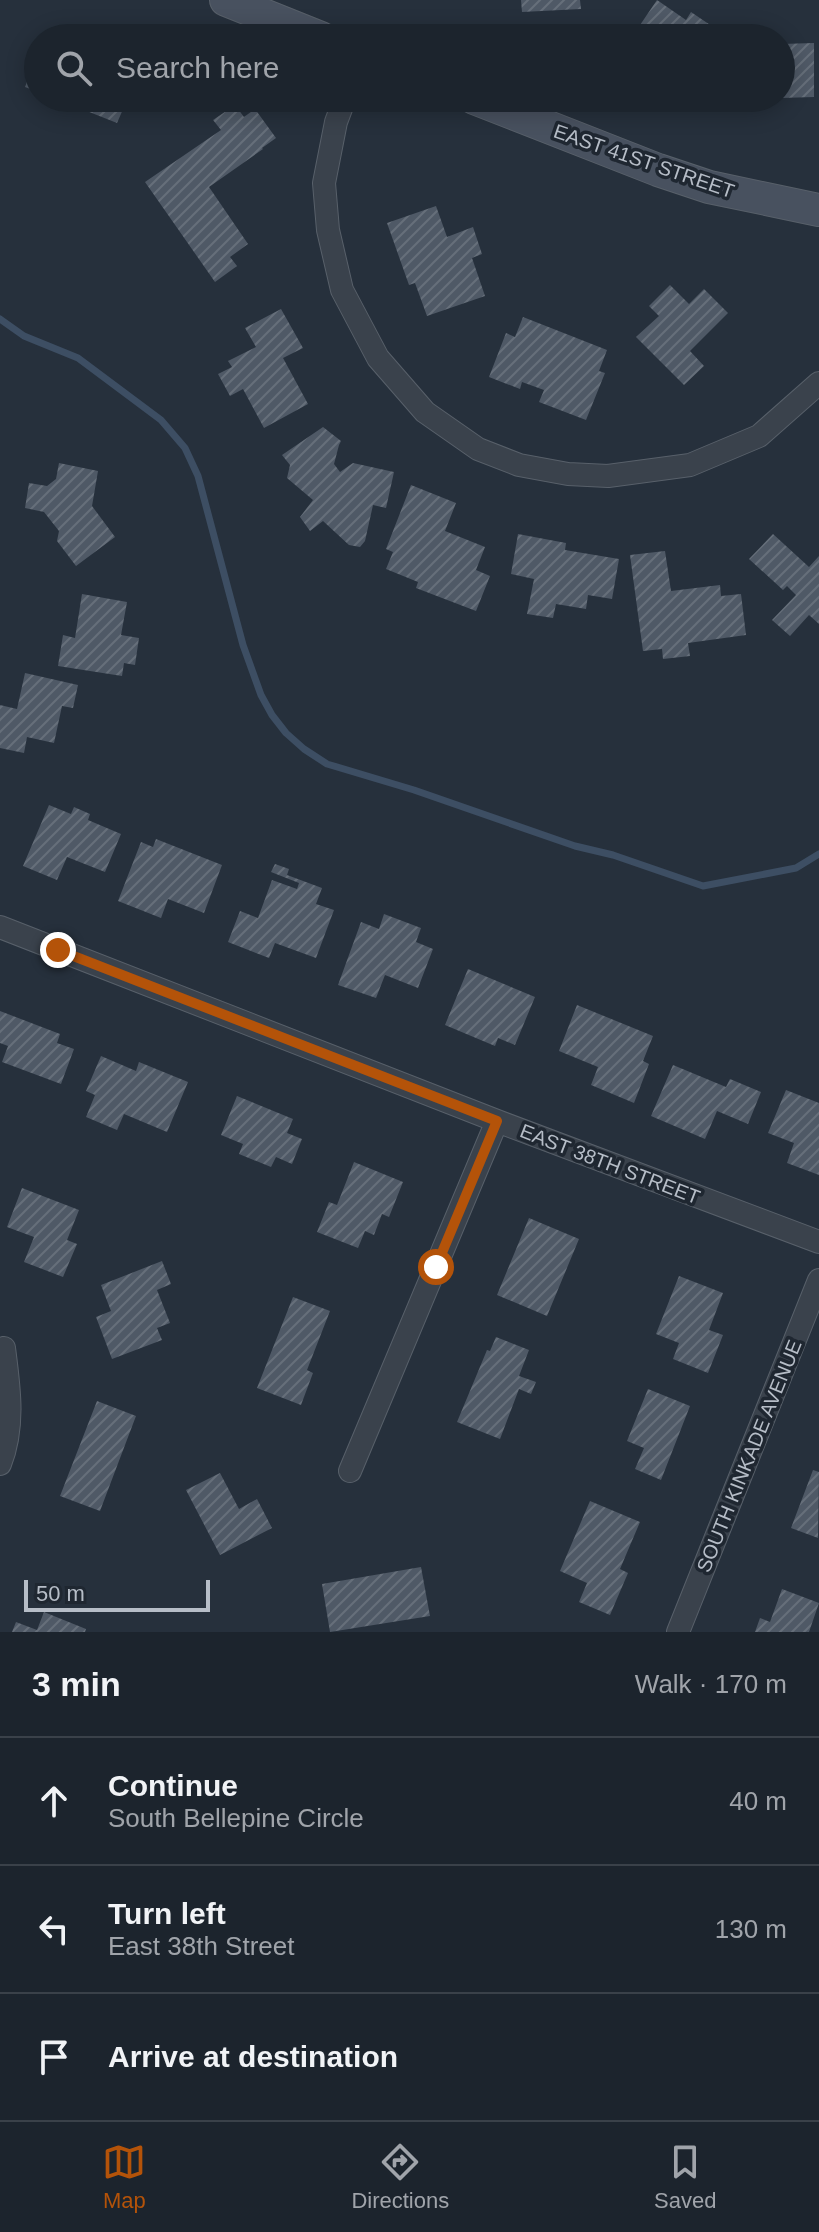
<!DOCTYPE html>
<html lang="en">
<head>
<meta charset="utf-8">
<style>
	body { margin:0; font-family:Arial,sans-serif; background:#293039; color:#f1f3f6 }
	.scale { position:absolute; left:24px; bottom:20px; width:186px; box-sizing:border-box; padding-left:8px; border:4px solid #b6bdc7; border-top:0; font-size:22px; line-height:28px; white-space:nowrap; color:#b6bdc7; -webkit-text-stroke:6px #1f2731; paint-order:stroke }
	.stop { position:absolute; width:24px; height:24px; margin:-18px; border:6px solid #b45309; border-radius:50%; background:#fff }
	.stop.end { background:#b45309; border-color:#fff; box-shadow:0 2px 8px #0008 }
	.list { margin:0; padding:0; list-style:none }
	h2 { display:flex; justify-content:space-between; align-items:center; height:104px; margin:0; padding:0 32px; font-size:34px }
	h2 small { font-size:26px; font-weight:400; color:#a0a4aa }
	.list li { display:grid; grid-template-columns:52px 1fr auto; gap:24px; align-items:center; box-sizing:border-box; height:128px; padding:0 32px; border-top:2px solid #3a4149 }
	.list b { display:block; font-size:30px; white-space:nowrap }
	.list p { margin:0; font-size:26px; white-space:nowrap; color:#a0a4aa }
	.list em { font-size:26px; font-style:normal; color:#a0a4aa }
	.icon { flex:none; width:44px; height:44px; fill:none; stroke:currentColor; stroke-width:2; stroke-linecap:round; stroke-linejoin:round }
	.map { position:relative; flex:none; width:819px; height:1632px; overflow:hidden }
	.search { position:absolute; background:#1c242d; box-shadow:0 4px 20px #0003; left:24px; right:24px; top:24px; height:88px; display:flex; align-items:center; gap:20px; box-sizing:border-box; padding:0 28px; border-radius:44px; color:#a0a4aa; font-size:30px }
	.sheet { height:488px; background:#1c242d }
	nav { display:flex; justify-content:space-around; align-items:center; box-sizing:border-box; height:112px; border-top:2px solid #3a4149; background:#1c242d; font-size:22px; color:#a0a4aa }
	nav a { display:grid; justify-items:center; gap:4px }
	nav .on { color:#b45309 }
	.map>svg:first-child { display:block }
</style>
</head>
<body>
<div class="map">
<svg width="819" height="1632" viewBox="0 0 819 1632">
	<defs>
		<pattern id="building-hatch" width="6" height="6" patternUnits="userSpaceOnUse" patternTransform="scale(2)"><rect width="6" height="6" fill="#4f5966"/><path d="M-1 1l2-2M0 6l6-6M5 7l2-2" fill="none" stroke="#666f7a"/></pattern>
	</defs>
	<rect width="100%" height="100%" fill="#26303c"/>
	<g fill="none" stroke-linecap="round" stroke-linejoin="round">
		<path stroke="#3d4e63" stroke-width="7" d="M 0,319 L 24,336 L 78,358 L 161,420 L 185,448 L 198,476 L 243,645 L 261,695 L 272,715 L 286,733 L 304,749 L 327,764 L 414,790 L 575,846 L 613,855 L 703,886 L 796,868 L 819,854"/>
	</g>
	<path fill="url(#building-hatch)" d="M 521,0 L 580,0 L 581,9 L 522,12 Z
		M 657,0 L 686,20 L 691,12 L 725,35 L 723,38 L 645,38 L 647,34 L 638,28 Z
		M 814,43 L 814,97 L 781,98 L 781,44 Z
		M 38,54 L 38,92 L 25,87 Z
		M 54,98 L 128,98 L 117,123 Z
		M 235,105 L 244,117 L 255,109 L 276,138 L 262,148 L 263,149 L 209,187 L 248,244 L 230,257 L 237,266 L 215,282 L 145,182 L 221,130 L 213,120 Z
		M 436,206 L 447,237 L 473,227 L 482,254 L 472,258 L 485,296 L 427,316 L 415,283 L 409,285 L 387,223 Z
		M 670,285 L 689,304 L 704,289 L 728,313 L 690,351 L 704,366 L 684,385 L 636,337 L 659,316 L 649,306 Z
		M 281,309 L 303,348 L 283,358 L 308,404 L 264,428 L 243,389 L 230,396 L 218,374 L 232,367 L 228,361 L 256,347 L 245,328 Z
		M 523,317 L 607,350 L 599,371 L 605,373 L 586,420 L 539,402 L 544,390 L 522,382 L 520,389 L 489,377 L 506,333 L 515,337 Z
		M 323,427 L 341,441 L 339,445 L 334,464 L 340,472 L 353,463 L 394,472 L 386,508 L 373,505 L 365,541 L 360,547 L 349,545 L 323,521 L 310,531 L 300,517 L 313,500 L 287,478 L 290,465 L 282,455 Z
		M 59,463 L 98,471 L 92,506 L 115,537 L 76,566 L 57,541 L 59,531 L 44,512 L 25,508 L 29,483 L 47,486 L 56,479 Z
		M 411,485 L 456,503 L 445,531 L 485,547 L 476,570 L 490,576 L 476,611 L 416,588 L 418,582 L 386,569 L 393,552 L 386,549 Z
		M 518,534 L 566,543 L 565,550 L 619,559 L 612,599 L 588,595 L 586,609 L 556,604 L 553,618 L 527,614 L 534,579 L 511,574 Z
		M 773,534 L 809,567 L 819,556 L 819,624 L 809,615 L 790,636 L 772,620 L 796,595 L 787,586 L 783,590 L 749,559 Z
		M 665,551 L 671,591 L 720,585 L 721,596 L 741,594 L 746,635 L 688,643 L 690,656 L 663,659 L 662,649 L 643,651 L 630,555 Z
		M 82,594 L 127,602 L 121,635 L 139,638 L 135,665 L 124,663 L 122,676 L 58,666 L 63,635 L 75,638 Z
		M 25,673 L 78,685 L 73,708 L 62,706 L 54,743 L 27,737 L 24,753 L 0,748 L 0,705 L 17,709 Z
		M 49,805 L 71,814 L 74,807 L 90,814 L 88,820 L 121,834 L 105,872 L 67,857 L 57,880 L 23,866 Z
		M 156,839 L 222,865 L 204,913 L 168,899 L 161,918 L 118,901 L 141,842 L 153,847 Z
		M 275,864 L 289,869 L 287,875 L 322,888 L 316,904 L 334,910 L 316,958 L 275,943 L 269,958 L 228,942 L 240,911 L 258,918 L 272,880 L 297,889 L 299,883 L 271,872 Z
		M 384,914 L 421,928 L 416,942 L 433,949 L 418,988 L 385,975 L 376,998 L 338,985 L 361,922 L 379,929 Z
		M 468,969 L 535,997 L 515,1045 L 498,1038 L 495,1046 L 445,1025 Z
		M 577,1005 L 653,1036 L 643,1061 L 649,1064 L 634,1103 L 591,1085 L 598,1067 L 559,1051 Z
		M 0,1011 L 60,1034 L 57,1043 L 74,1049 L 61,1084 L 2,1062 L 8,1046 L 0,1043 Z
		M 101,1056 L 136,1071 L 139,1062 L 188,1082 L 167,1132 L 124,1114 L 117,1130 L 86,1117 L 95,1095 L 86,1091 Z
		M 673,1065 L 726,1087 L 730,1079 L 761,1092 L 748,1124 L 717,1111 L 705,1139 L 651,1116 Z
		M 786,1090 L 819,1103 L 819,1175 L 787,1163 L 794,1143 L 768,1133 Z
		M 237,1096 L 293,1119 L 287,1133 L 302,1139 L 292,1164 L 276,1157 L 271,1167 L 239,1154 L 243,1144 L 221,1135 Z
		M 354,1162 L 403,1182 L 389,1217 L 382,1214 L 374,1235 L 365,1231 L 358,1248 L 317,1232 L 329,1202 L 337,1205 Z
		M 22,1188 L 79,1210 L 67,1240 L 77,1244 L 63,1277 L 24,1262 L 34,1237 L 7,1227 Z
		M 529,1218 L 579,1239 L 547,1316 L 497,1295 Z
		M 162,1261 L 171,1284 L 157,1290 L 170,1323 L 157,1328 L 162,1340 L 112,1359 L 96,1317 L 111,1311 L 101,1285 Z
		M 679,1276 L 723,1293 L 709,1330 L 723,1335 L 708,1373 L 673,1359 L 679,1343 L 656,1334 Z
		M 293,1297 L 330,1311 L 307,1370 L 313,1373 L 301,1405 L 257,1388 Z
		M 496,1337 L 529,1350 L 519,1376 L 536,1382 L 531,1394 L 519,1389 L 500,1439 L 457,1422 L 487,1350 L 490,1351 Z
		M 648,1389 L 690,1406 L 661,1480 L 635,1469 L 644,1448 L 627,1441 Z
		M 97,1401 L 136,1416 L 100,1511 L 60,1496 Z
		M 813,1470 L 819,1472 L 818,1538 L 791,1528 Z
		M 220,1473 L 239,1509 L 257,1499 L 272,1528 L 220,1555 L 186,1490 Z
		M 590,1501 L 640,1522 L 620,1569 L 628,1573 L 610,1615 L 579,1602 L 587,1583 L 560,1571 Z
		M 421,1567 L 430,1616 L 330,1632 L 322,1584 Z
		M 782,1589 L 819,1603 L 809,1632 L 755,1632 L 760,1618 L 770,1622 Z
		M 44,1612 L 86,1629 L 85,1632 L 12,1632 L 16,1622 L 37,1630 Z"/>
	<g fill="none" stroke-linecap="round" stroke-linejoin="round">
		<g stroke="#58606a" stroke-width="24">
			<path id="street" d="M 345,98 L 336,122 L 324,183 L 328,230 L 342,290 L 378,358 L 425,412 L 478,449 L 519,465 L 568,474 L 608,476 L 690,465 L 759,436 L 819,383
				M 0,927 L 497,1121 L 819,1242
				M 0,1464 C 15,1426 9,1387 4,1348
				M 350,1471 L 497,1121
				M 678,1632 L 819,1280"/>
		</g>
		<g stroke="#58606a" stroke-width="34">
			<path id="secondary" d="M 226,0 L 321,38
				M 474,98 L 658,170 L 709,187 L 819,210"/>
		</g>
		<use href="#street" stroke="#3a424c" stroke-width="22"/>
		<use href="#secondary" stroke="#48515f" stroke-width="32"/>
	</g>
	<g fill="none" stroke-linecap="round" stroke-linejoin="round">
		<path stroke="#b45309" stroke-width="10" d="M 58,950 L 497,1121 L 436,1267"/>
	</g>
	<g text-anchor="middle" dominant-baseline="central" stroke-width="7" stroke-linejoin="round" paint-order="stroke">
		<g font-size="20" fill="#b6bdc7" stroke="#1f2731">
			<text transform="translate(644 161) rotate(19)">EAST 41ST STREET</text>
			<text transform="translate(610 1164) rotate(21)">EAST 38TH STREET</text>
			<text transform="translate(749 1456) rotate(-68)">SOUTH KINKADE AVENUE</text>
		</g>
	</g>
</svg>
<div class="scale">50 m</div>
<div class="stop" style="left:436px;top:1267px"></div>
<div class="stop end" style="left:58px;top:950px"></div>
<div class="search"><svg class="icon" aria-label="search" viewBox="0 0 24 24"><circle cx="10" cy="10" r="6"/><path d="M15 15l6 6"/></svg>Search here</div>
</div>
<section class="sheet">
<h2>3 min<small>Walk · 170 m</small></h2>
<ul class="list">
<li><svg class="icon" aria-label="ahead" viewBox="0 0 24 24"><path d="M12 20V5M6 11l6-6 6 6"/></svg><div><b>Continue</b><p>South Bellepine Circle</p></div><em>40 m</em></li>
<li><svg class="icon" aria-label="left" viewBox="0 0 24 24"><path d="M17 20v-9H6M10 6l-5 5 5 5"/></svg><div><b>Turn left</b><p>East 38th Street</p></div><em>130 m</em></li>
<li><svg class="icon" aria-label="arrive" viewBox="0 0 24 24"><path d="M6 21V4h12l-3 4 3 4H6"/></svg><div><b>Arrive at destination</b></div></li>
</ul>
</section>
<nav>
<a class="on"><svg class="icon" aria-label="map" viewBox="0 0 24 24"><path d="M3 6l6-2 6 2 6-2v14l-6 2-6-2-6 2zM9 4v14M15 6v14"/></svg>Map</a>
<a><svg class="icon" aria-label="directions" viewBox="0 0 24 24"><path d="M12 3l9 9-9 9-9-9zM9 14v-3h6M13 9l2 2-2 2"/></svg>Directions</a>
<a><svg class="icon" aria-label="saved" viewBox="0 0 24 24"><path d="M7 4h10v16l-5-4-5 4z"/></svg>Saved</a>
</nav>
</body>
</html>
